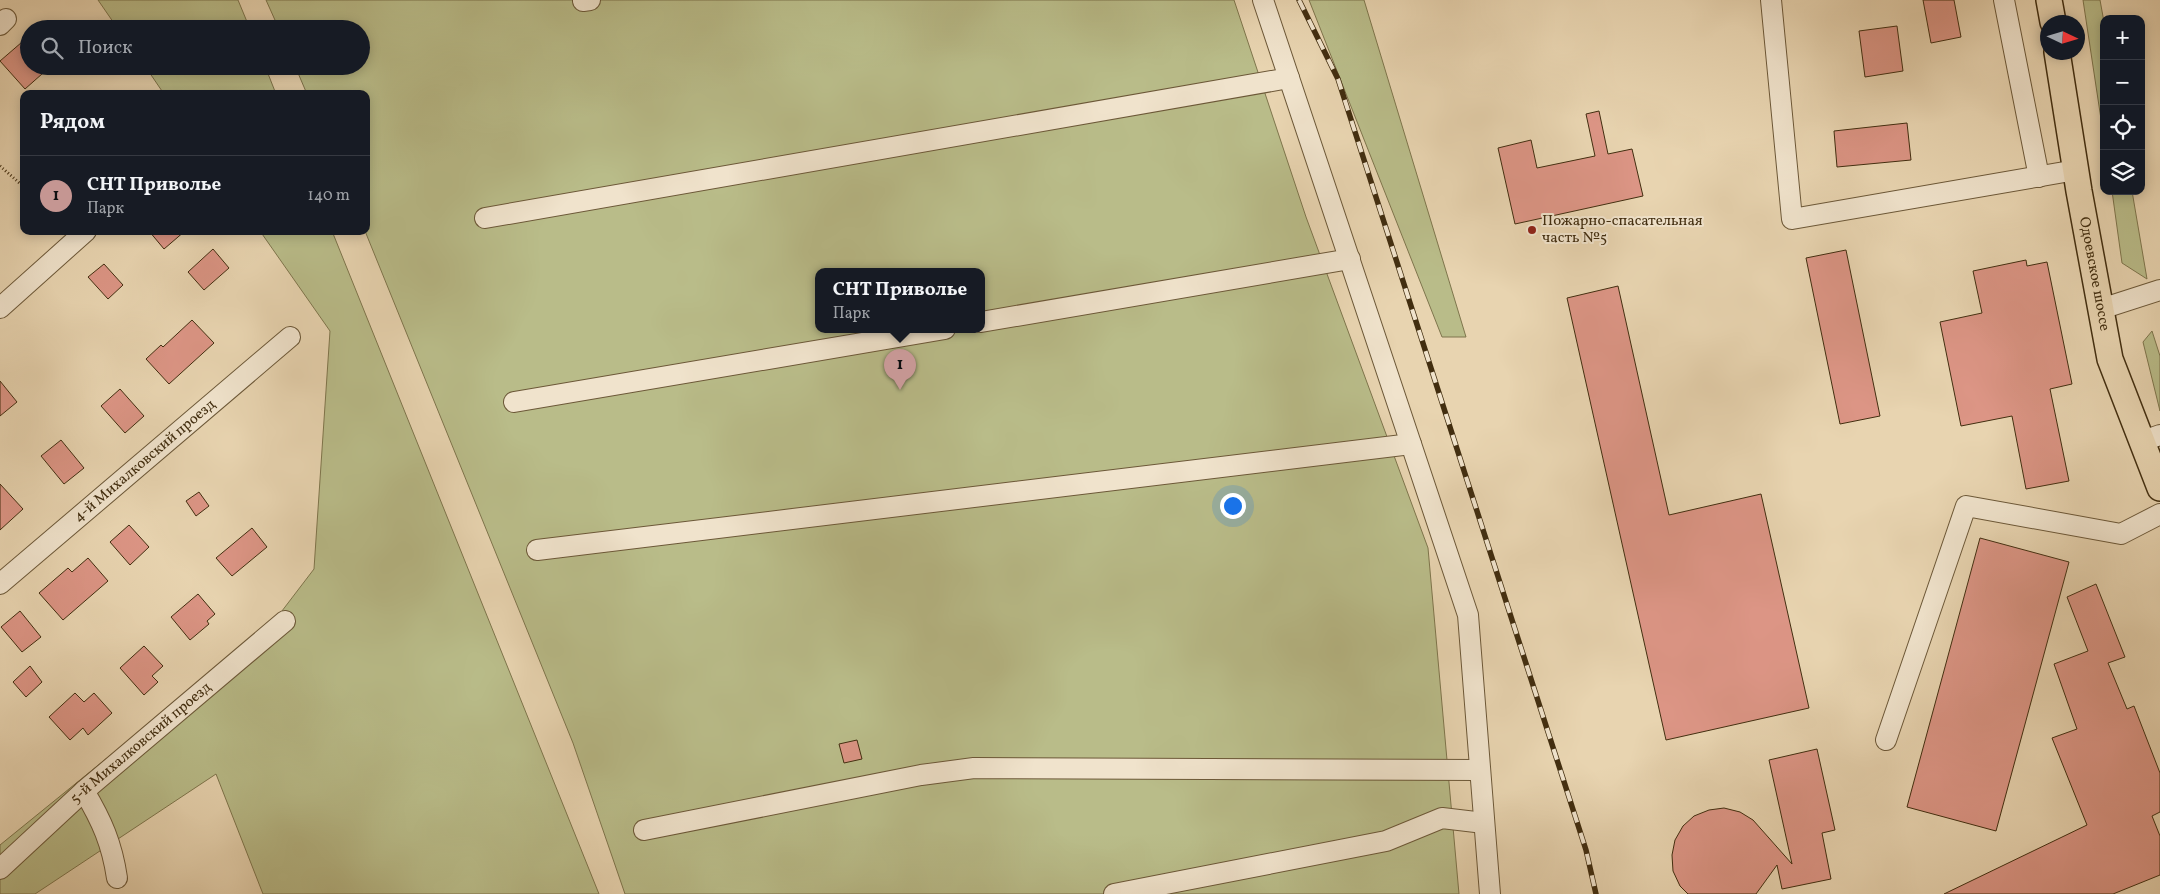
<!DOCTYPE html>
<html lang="ru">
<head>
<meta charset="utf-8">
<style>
	body { margin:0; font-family:Vollkorn,serif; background:#242831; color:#f1f3f6 }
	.controls { position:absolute; right:15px; top:15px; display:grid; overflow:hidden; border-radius:10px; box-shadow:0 2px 12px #0003 }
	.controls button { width:45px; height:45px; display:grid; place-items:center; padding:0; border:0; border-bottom:1px solid #363941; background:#171b24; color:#f1f3f6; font:25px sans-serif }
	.compass { position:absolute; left:2040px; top:15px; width:45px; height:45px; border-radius:50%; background:#171b24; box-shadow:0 2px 12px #0003; rotate:94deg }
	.you { position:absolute; left:1232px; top:505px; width:18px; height:18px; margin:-12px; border:4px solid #fff; border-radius:50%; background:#1a73e8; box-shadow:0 0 0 8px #1a73e833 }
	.badge { display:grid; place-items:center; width:32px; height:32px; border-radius:50%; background:#c59692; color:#111; font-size:16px; font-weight:700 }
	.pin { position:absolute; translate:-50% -41px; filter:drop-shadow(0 1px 2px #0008) }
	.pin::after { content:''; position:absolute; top:26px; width:18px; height:15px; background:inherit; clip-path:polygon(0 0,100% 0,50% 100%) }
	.popup { position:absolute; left:815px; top:268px; width:170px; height:65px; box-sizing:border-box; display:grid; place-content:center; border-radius:10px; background:#171b24; filter:drop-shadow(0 1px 4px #0005); font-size:16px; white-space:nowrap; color:#9ea1a6 }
	.popup b { font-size:19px; color:#f1f3f6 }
	.popup::after { content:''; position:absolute; left:50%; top:100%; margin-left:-10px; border:10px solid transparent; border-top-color:#171b24 }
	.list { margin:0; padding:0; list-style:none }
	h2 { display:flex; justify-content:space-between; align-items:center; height:65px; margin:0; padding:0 20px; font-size:21px }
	h2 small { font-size:16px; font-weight:400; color:#9ea1a6 }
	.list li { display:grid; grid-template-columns:32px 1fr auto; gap:15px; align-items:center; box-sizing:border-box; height:80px; padding:0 20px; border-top:1px solid #363941 }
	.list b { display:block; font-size:19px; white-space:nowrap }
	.list p { margin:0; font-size:16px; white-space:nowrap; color:#9ea1a6 }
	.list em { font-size:16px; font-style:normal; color:#9ea1a6 }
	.icon { flex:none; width:28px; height:28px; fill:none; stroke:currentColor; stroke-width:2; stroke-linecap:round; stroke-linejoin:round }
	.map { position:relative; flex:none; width:2160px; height:894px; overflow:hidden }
	.search { position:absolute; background:#171b24; box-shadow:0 2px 12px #0003; left:20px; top:20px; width:350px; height:55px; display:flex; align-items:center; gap:12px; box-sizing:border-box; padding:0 18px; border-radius:28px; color:#9ea1a6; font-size:19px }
	.panel { position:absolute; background:#171b24; box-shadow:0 2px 12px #0003; left:20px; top:90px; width:350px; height:145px; border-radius:10px }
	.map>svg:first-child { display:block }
</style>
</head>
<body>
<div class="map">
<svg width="2160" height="894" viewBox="0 0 2160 894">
	<rect width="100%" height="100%" fill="#e8d4b0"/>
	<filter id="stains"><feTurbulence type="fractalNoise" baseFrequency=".004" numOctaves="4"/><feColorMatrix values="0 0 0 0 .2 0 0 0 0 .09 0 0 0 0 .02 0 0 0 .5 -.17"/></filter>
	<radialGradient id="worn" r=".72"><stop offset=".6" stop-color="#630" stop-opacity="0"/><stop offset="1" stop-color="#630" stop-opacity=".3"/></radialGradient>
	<path fill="#b9bc89" stroke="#7e754c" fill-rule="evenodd" d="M 98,0 L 238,0 L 250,29 L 118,29 Z
		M 266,0 L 1234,0 L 1306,217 L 1428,548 L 1459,894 L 625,894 L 573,743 L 365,231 L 366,94 L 307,94 L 295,66 L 361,66 L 361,29 L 279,29 ZM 819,271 L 981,271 L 981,329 L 819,329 Z
		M 1309,0 L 1364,0 L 1466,337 L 1442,337 Z
		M 2083,0 L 2100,0 L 2104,22 L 2104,139 Z
		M 145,66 L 265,66 L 276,94 L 164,94 Z
		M 2112,191 L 2132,191 L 2147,279 L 2122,263 Z
		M 260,231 L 332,231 L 599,894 L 263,894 L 216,774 L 35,894 L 0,894 L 0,845 L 272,624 L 314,569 L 330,331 Z
		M 2152,331 L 2160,356 L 2160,411 L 2143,342 Z"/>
	<path fill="#dc9585" stroke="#422e10" d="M 1923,0 L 1954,0 L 1961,37 L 1931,43 Z
		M 1897,26 L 1903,71 L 1865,77 L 1859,31 Z
		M 29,36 L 29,66 L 51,66 L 25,89 L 0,61 Z
		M 1599,111 L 1608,154 L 1632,149 L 1643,196 L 1515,224 L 1498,148 L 1531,140 L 1537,168 L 1595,156 L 1586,114 Z
		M 1907,123 L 1911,160 L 1837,167 L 1834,131 Z
		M 149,231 L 185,231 L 164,249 Z
		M 213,249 L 229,268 L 204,290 L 188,272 Z
		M 1846,250 L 1880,416 L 1840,424 L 1806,258 Z
		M 2026,260 L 2027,266 L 2047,262 L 2072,384 L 2050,389 L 2069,481 L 2026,489 L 2012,416 L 1961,426 L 1940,322 L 1982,313 L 1973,271 Z
		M 104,264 L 123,285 L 108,299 L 88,277 Z
		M 1618,286 L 1669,515 L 1761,494 L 1809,708 L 1666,740 L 1567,298 Z
		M 192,320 L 214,343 L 169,384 L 146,359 L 161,345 L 163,347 Z
		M 0,381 L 17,402 L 0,416 Z
		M 120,389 L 144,416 L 125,433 L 101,406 Z
		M 61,440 L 84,468 L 64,484 L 41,456 Z
		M 0,484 L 23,509 L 0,530 Z
		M 199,492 L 209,506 L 196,516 L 186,501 Z
		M 129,525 L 149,547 L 130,565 L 110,542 Z
		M 252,528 L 267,547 L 232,576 L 216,558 Z
		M 1980,538 L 2069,562 L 1996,831 L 1907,807 Z
		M 88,558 L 108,581 L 63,620 L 39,593 L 68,568 L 72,572 Z
		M 2096,584 L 2125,657 L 2108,663 L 2127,709 L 2134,706 L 2160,773 L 2160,812 L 2152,816 L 2160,836 L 2160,875 L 2113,894 L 1944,894 L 2087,825 L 2052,738 L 2077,729 L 2054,664 L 2088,651 L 2067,597 Z
		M 198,594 L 215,614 L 207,621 L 209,624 L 190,640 L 171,617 Z
		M 20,611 L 41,637 L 22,652 L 1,627 Z
		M 144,646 L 163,666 L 152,676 L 158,682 L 144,695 L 120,668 Z
		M 30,666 L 42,682 L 26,697 L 13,682 Z
		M 75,693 L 84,702 L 94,693 L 112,713 L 88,735 L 83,728 L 70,740 L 49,717 Z
		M 857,740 L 862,759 L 844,763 L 839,744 Z
		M 1817,749 L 1835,830 L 1822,833 L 1831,879 L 1782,889 L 1777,865 L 1756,894 L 1688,894 L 1680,886 L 1673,871 L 1672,855 L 1675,840 L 1683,826 L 1694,816 L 1709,810 L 1724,808 L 1740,812 L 1753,820 L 1792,864 L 1769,760 Z"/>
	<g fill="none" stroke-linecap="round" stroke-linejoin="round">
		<g stroke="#6c5838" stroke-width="22">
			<g id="minor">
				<path d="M 1263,0 L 1468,615 L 1490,894"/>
				<path d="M 1771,0 L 1792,219 L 2076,170"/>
				<path d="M 2004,0 L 2039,177"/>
				<path d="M 583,1 L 590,0"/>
				<path d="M 0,25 L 6,19"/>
				<path d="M 485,218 L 1289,78"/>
				<path d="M 0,308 L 86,231"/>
				<path d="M 2101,309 L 2160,290"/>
				<path d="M 981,322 L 1350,259"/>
				<path d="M 514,402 L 945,329"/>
				<path d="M 2143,441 L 2160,435"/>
				<path d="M 537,550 L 1411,444"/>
				<path id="s1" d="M 0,584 L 290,337"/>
				<path d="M 1886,740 L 1966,506 L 2121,534 L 2160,514"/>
				<path d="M 84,791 C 102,821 112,844 117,878"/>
				<path d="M 644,830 L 921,775 L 974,768 L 1479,770"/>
				<path id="s2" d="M 0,869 L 84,791 L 285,621"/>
				<path d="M 1114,894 L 1386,841 L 1442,818 L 1484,823"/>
			</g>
		</g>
		<g stroke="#422e10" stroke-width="28">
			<g id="major">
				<path d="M 2049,0 L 2053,22"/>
				<path id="s3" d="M 2057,52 L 2079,191 L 2110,359 L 2160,488"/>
			</g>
		</g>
		<path stroke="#422e10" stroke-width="3" stroke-dasharray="1 2.5" stroke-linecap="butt" d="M 0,166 L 24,187"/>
		<use href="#minor" stroke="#f0e3cc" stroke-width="20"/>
		<use href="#major" stroke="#e8d4b0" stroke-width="25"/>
		<g stroke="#422e10" stroke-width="5.5">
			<path id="rail" d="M 1299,0 L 1338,79 L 1586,850 L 1596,894"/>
		</g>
		<use href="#rail" stroke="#f0e3cc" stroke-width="4" stroke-dasharray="11" stroke-linecap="butt"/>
	</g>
	<circle fill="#8f2418" stroke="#f0e3cc" stroke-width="2" cx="1532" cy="230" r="5"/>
	<g text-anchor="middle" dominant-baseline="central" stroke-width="4" stroke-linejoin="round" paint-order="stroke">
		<g font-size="15" fill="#422e10" stroke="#f0e3cc" text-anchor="start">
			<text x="1542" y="221">Пожарно-спасательная<tspan x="1542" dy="17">часть №5</tspan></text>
		</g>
		<g font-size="15" fill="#422e10" stroke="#f0e3cc">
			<text stroke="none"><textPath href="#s3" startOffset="225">Одоевское шоссе</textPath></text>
			<text stroke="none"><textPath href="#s1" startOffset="190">4-й Михалковский проезд</textPath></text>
			<text stroke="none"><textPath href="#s2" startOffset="189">5-й Михалковский проезд</textPath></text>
		</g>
	</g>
	<rect width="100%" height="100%" filter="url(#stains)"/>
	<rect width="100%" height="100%" fill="url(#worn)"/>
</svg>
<div class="controls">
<button>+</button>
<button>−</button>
<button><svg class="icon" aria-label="locate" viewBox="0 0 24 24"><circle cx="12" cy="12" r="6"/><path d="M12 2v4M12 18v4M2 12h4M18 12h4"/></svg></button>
<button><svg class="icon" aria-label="layers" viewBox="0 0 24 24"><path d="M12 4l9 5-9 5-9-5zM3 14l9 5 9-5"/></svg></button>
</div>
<svg class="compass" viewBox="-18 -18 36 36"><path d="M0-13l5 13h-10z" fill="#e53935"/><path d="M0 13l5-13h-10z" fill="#9ea1a6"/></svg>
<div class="you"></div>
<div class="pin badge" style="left:900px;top:390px">1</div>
<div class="popup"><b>СНТ Приволье</b>Парк</div>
<div class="search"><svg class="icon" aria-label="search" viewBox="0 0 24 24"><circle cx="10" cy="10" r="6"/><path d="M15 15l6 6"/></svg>Поиск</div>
<section class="panel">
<h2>Рядом<small></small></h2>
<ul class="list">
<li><span class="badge">1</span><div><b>СНТ Приволье</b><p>Парк</p></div><em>140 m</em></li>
</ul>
</section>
</div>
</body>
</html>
